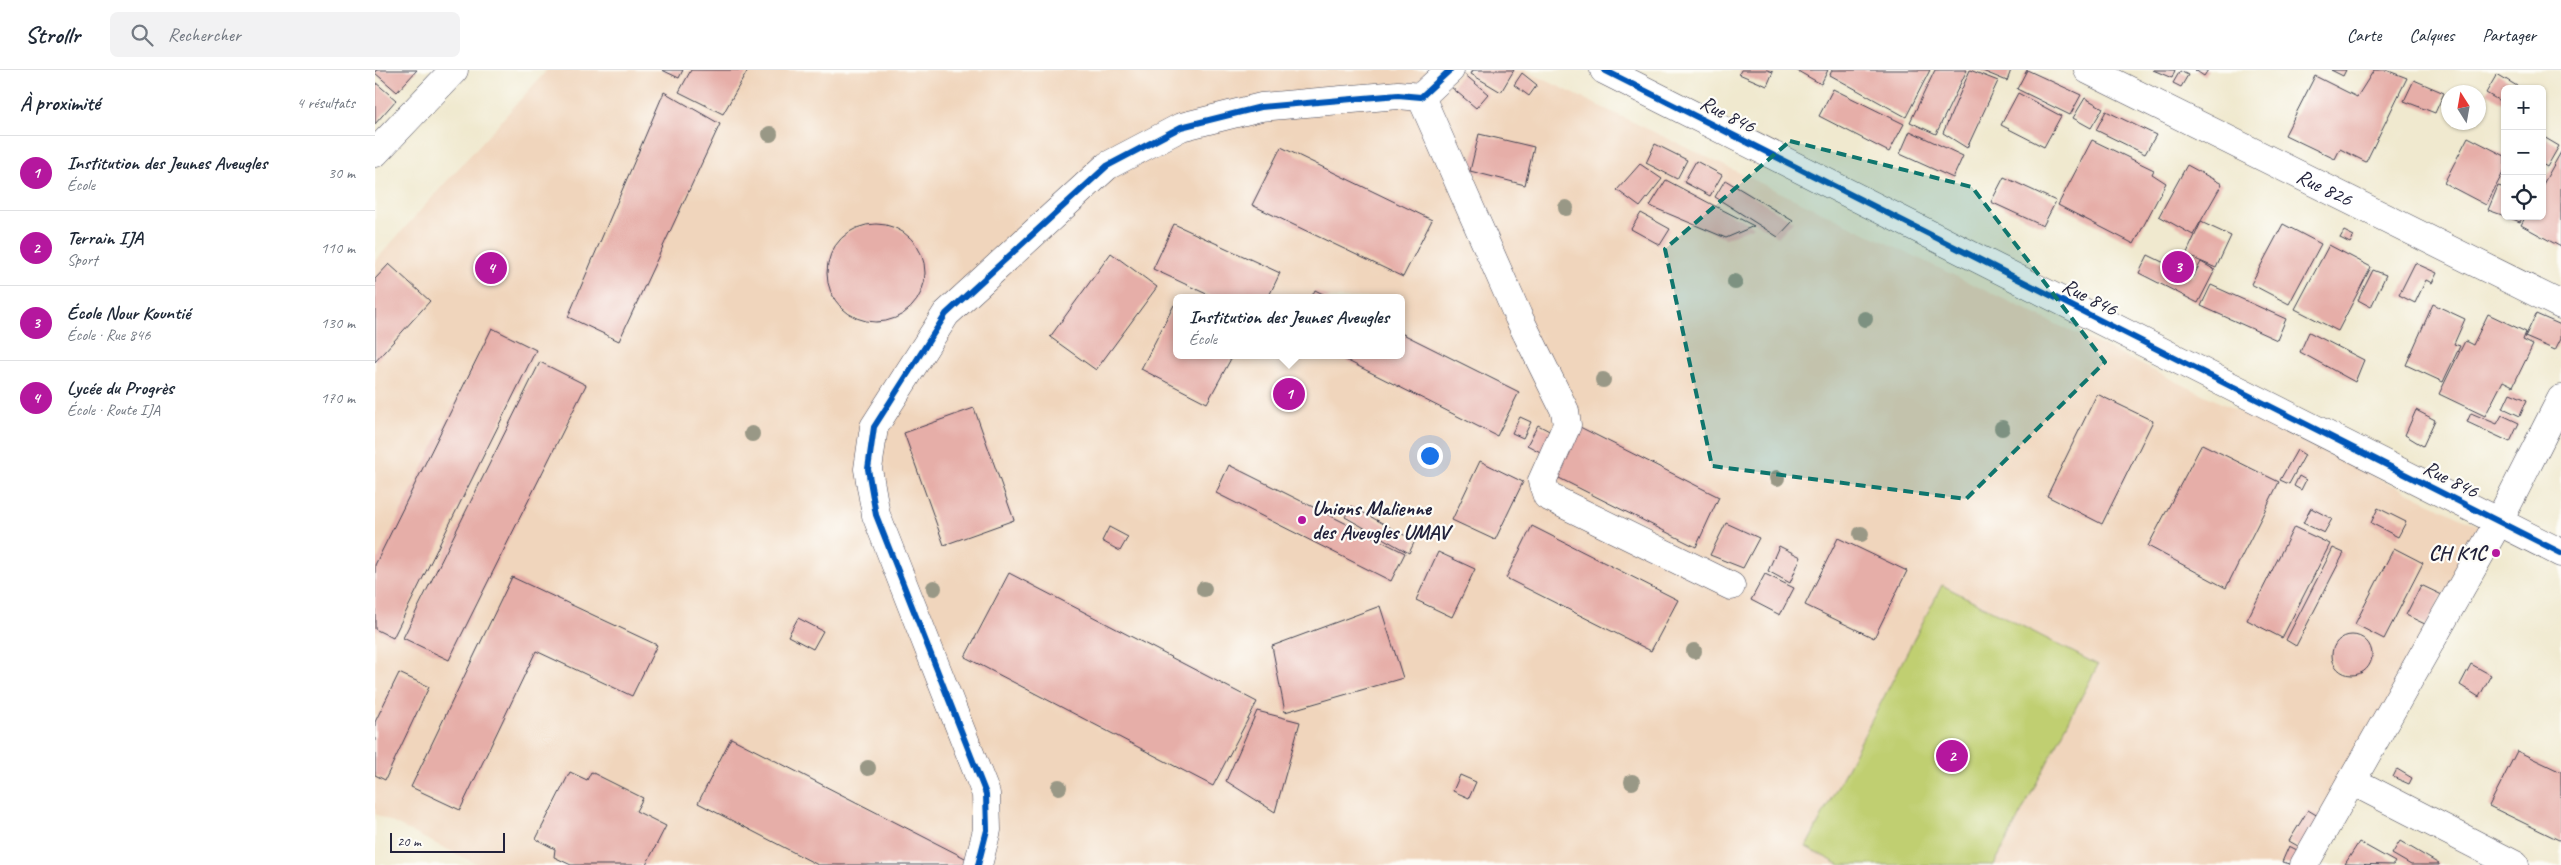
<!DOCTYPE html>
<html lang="fr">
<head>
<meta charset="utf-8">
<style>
	body { margin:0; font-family:Caveat,sans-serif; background:#f2f2f3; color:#1f2937 }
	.controls { position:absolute; right:15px; top:15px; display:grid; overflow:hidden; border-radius:8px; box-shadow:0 1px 4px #0004 }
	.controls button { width:45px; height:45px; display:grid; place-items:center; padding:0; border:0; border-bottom:1px solid #e0e1e3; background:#fff; color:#1f2937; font:25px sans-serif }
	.compass { position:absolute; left:2066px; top:15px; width:45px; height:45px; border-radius:50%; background:#fff; box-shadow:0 1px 4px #0004; rotate:349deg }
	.scale { position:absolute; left:15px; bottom:12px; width:115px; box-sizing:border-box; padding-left:5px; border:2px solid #22223b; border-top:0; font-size:14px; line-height:18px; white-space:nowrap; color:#22223b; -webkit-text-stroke:4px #fdfcf7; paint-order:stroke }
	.you { position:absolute; left:1054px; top:385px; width:18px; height:18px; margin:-12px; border:4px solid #fff; border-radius:50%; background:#1a73e8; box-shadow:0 0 0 8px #1a73e833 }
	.badge { display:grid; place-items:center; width:32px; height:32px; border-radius:50%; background:#b5179e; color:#fff; font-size:16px; font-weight:700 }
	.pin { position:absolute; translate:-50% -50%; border:2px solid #fff; box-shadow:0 1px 5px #0006 }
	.popup { position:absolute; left:798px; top:224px; width:232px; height:65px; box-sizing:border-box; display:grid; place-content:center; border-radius:8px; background:#fff; filter:drop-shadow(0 1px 4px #0005); font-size:16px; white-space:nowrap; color:#747a83 }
	.popup b { font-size:19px; color:#1f2937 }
	.popup::after { content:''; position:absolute; left:50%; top:100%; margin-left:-10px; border:10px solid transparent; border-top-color:#fff }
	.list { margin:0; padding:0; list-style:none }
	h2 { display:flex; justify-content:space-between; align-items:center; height:65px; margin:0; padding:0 20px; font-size:21px }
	h2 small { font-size:16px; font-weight:400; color:#747a83 }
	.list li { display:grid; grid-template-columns:32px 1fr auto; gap:15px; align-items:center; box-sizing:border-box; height:75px; padding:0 20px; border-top:1px solid #e0e1e3 }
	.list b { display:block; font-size:19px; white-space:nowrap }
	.list p { margin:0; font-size:16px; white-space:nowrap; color:#747a83 }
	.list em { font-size:16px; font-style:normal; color:#747a83 }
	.icon { flex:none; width:28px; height:28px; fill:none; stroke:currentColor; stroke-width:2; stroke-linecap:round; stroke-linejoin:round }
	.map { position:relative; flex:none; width:2186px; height:795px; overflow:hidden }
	header { display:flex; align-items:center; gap:30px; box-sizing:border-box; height:70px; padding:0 25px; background:#fff; border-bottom:1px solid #e0e1e3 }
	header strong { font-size:24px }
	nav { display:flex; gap:28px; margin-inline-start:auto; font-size:18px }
	.search { width:350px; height:45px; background:#f2f2f3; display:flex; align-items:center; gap:12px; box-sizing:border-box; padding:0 18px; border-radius:8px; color:#747a83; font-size:19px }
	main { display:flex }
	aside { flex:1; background:#fff }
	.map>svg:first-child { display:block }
</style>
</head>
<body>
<header>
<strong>Strollr</strong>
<div class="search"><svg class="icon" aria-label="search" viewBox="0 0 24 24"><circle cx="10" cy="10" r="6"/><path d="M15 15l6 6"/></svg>Rechercher</div>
<nav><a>Carte</a><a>Calques</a><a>Partager</a></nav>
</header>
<main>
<aside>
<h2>À proximité<small>4 résultats</small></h2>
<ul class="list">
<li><span class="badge">1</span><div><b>Institution des Jeunes Aveugles</b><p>École</p></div><em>30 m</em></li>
<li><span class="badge">2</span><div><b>Terrain IJA</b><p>Sport</p></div><em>110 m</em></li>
<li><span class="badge">3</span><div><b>École Nour Kountié</b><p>École · Rue 846</p></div><em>130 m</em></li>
<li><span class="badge">4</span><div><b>Lycée du Progrès</b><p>École · Route IJA</p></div><em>170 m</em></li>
</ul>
</aside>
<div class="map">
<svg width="2186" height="795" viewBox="0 0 2186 795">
	<rect width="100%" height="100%" fill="#fdfcf7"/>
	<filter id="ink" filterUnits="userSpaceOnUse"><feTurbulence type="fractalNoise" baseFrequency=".02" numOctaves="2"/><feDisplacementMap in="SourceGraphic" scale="10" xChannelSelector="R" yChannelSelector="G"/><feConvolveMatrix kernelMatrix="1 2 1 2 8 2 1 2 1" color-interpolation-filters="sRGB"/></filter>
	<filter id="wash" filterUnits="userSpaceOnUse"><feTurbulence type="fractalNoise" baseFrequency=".0096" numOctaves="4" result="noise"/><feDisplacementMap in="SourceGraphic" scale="20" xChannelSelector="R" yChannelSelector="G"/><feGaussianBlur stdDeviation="1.12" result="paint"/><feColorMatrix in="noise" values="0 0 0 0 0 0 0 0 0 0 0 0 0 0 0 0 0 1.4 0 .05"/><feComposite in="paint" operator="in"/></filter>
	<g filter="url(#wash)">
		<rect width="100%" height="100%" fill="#f0e9cf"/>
		<path fill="#f0d5bc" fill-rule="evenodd" d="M 172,0 L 1149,0 L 2108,458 L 1926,795 L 104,795 L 0,744 L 0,191 ZM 802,228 L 1026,228 L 1026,285 L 802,285 Z"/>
		<path fill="#c0cf71" stroke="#717856" d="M 1567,515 L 1723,595 L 1619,795 L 1465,795 L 1431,777 Z"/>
		<g id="blocks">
			<path fill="#e6aea8" d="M 1,0 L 42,0 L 22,22 L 0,3 Z
				M 287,0 L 308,0 L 304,8 Z
				M 316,0 L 373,0 L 348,44 L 304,22 Z
				M 1098,0 L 1139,0 L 1126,22 L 1096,4 Z
				M 1366,0 L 1392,0 L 1398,2 L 1392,16 L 1364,4 Z
				M 1421,0 L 1453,0 L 1446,14 Z
				M 1457,0 L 1555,0 L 1531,47 L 1455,5 Z
				M 1560,0 L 1592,0 L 1561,64 L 1535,52 Z
				M 1595,0 L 1623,11 L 1592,78 L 1568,63 Z
				M 1605,0 L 1636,0 L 1632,11 Z
				M 1652,0 L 1706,25 L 1695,45 L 1642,19 Z
				M 1778,0 L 1800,0 L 1797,8 Z
				M 1820,0 L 1833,0 L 1829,6 Z
				M 1956,0 L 1971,0 L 1968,6 Z
				M 1999,0 L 2011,0 L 2032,8 L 1991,92 L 1965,79 L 1960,89 L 1910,65 L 1940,6 L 1982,27 Z
				M 1805,1 L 1813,5 L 1806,17 L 1798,13 Z
				M 1088,3 L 1113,24 L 1101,38 L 1076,17 Z
				M 1147,3 L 1162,15 L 1154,26 L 1139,15 Z
				M 2122,4 L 2147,19 L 2130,19 L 2130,34 L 2111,23 Z
				M 2039,10 L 2069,23 L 2060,43 L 2029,31 Z
				M 0,12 L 21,30 L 0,54 Z
				M 1458,19 L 1529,54 L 1514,82 L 1444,46 Z
				M 289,22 L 345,54 L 244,271 L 193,247 Z
				M 1643,23 L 1686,46 L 1669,77 L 1626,55 Z
				M 1710,28 L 1728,38 L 1716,58 L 1698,48 Z
				M 1731,41 L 1781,65 L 1770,84 L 1721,60 Z
				M 1535,61 L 1588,86 L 1578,108 L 1525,84 Z
				M 1104,64 L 1159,77 L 1150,115 L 1095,101 Z
				M 2167,66 L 2184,76 L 2172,97 L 2167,94 Z
				M 2093,67 L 2130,86 L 2130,99 L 2111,135 L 2069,113 Z
				M 1717,70 L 1779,100 L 1777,104 L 1791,113 L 1759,174 L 1683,135 Z
				M 1280,74 L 1312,90 L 1302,109 L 1271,93 Z
				M 906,77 L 1057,150 L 1028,207 L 877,135 Z
				M 2186,82 L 2186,177 L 2146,155 L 2151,146 L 2167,146 L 2167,116 Z
				M 1321,91 L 1347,105 L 1335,126 L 1309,112 Z
				M 1265,94 L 1287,109 L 1265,137 L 1242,120 Z
				M 1812,95 L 1847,114 L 1818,165 L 1784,146 Z
				M 1629,107 L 1681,131 L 1668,156 L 1616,132 Z
				M 1291,110 L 1336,134 L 1379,156 L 1351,168 L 1275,136 Z
				M 1350,110 L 1418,151 L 1403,167 L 1340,127 Z
				M 2123,116 L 2130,118 L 2130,146 L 2113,140 Z
				M 1266,143 L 1295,159 L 1285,175 L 1256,159 Z
				M 2130,146 L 2148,146 L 2145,152 Z
				M 1826,152 L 1856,166 L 1841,198 L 1811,185 Z
				M 799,154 L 905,203 L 893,228 L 840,228 L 778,199 Z
				M 1908,154 L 1946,174 L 1914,234 L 1876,214 Z
				M452 203a49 49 0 1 1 98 0a49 49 0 1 1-98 0Z
				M 1969,161 L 1979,166 L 1975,173 L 1965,168 Z
				M 1954,175 L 1996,197 L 1963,261 L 1920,239 Z
				M 736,183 L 782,217 L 721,300 L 675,267 Z
				M 1773,185 L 1818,207 L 1826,192 L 1840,200 L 1823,233 L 1764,203 Z
				M 2040,193 L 2062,203 L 2057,213 L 2051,210 L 2040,233 L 2024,225 Z
				M 14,194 L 55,231 L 0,292 L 0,209 Z
				M 1998,200 L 2011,205 L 1996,237 L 1983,230 Z
				M 1836,215 L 1911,249 L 1902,270 L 1826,236 Z
				M 940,220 L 956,228 L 936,228 Z
				M 2058,234 L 2090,249 L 2079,274 L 2085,276 L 2068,312 L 2031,295 Z
				M 799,235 L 802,236 L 802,285 L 858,285 L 832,333 L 766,299 Z
				M 2113,244 L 2151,262 L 2148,270 L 2158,275 L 2138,316 L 2128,311 L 2110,346 L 2064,324 L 2090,271 L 2098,275 Z
				M 2161,244 L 2186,255 L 2186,268 L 2180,280 L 2150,267 Z
				M 117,258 L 161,280 L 18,568 L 0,559 L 0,495 Z
				M 1934,262 L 1989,290 L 1980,312 L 1925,282 Z
				M 1026,263 L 1144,322 L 1122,366 L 961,285 L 1026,285 Z
				M 165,292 L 211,315 L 74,590 L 28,568 Z
				M 2135,323 L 2152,330 L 2145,346 L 2128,338 Z
				M 1722,324 L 1778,351 L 1727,454 L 1672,426 Z
				M 599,338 L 639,450 L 569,475 L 529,363 Z
				M 2041,340 L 2060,350 L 2048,376 L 2030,365 Z
				M 2096,343 L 2122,354 L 2127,345 L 2144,353 L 2135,372 L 2092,352 Z
				M 1145,347 L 1156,352 L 1148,368 L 1137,363 Z
				M 1163,355 L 1182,365 L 1171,385 L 1152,375 Z
				M 1203,356 L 1344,427 L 1321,477 L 1178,405 Z
				M 1827,374 L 1904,412 L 1851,518 L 1773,476 Z
				M 1922,380 L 1930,385 L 1914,414 L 1905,410 Z
				M 1105,391 L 1148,412 L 1120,470 L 1077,450 Z
				M 854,395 L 1030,483 L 1016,511 L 841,423 Z
				M 1924,406 L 1931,410 L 1926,420 L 1919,416 Z
				M 976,436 L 1040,471 L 1034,483 L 970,447 Z
				M 1936,438 L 1957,449 L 1949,463 L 1928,453 Z
				M 2003,438 L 2031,452 L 2023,467 L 1996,453 Z
				M 1351,453 L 1384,468 L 1368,498 L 1335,485 Z
				M 1157,456 L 1303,530 L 1276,581 L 1131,508 Z
				M 734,457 L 753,467 L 745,481 L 727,471 Z
				M 1919,457 L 1955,474 L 1907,568 L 1872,550 Z
				M 1463,468 L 1532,501 L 1499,568 L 1430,535 Z
				M 1404,476 L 1426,487 L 1415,513 L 1393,501 Z
				M 1958,478 L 1969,483 L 1921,576 L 1911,570 Z
				M 2019,478 L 2048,493 L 2009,569 L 1980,554 Z
				M 1063,482 L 1100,499 L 1077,547 L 1041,530 Z
				M 634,503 L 882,632 L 838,716 L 590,587 Z
				M 1390,504 L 1419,518 L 1405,545 L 1376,530 Z
				M 137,507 L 282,575 L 257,626 L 161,581 L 85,740 L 36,717 Z
				M 2046,515 L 2067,525 L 2052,555 L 2031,545 Z
				M 1005,536 L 1028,608 L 910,642 L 897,576 Z
				M 423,548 L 448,561 L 438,579 L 413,566 Z
				M1957 585a20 20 0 1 1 40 0a20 20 0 1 1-40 0Z
				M 2096,594 L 2116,605 L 2104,627 L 2085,615 Z
				M 24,603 L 54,617 L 10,710 L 0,705 L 0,652 Z
				M 882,641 L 925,652 L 900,742 L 851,711 Z
				M 356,668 L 592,789 L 588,795 L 443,795 L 323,733 Z
				M 2142,681 L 2186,702 L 2186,771 L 2114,736 Z
				M 2022,699 L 2037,708 L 2034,714 L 2018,707 Z
				M 195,702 L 212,710 L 216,702 L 268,728 L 261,741 L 291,756 L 271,795 L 196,795 L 179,787 L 180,779 L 161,769 Z
				M 1085,705 L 1101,712 L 1094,728 L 1078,721 Z
				M 1933,740 L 1948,749 L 1930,780 L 1914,771 Z
				M 2025,771 L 2064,794 L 2064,795 L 2036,795 L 2017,784 Z
				M 1984,772 L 2020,792 L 2018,795 L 1970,794 Z
				M 1914,776 L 1926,782 L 1920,795 L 1907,792 Z"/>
		</g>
	</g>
	<g filter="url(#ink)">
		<use href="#blocks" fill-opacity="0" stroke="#414051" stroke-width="1"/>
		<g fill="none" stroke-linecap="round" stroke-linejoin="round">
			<g stroke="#414051" stroke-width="29">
				<g id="minor">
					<path d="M 1229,0 L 2186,483"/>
					<path id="s1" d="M 1713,0 L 2186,235"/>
					<path d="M 1046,27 L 1143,246 L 1190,341 L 1192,355 L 1167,411 L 1172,426 L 1356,516"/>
					<path d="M 0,83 L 79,0"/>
					<path d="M 1977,711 L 2140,795"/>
					<path d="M 603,795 L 612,760 L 611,724 L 501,445 L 493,399 L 499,357 L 571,244 L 732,96 L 806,57 L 886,37 L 1023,25 L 1046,27 L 1075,0"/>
					<path d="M 1929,795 L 2124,451 L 2186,329"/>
				</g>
			</g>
			<use href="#minor" stroke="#fff" stroke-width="28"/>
			<g stroke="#fdfcf7" stroke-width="9">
				<path id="cycleway" d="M 1229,0 L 2186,483
					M 603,795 L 612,760 L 611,724 L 501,445 L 493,399 L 499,357 L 571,244 L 732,96 L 806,57 L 886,37 L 1023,25 L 1046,27 L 1075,0"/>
			</g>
			<use href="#cycleway" stroke="#0057b8" stroke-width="6"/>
		</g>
		<g fill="#999886">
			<circle cx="395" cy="64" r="8"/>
			<circle cx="1191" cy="138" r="8"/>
			<circle cx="1360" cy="212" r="8"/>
			<circle cx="1490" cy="249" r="8"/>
			<circle cx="1228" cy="310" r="8"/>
			<circle cx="1627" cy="358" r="8"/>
			<circle cx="377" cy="364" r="8"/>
			<circle cx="1402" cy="408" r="8"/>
			<circle cx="1486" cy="464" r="8"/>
			<circle cx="559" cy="518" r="8"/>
			<circle cx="829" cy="519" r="8"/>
			<circle cx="1319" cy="581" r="8"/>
			<circle cx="493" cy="698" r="8"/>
			<circle cx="1257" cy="712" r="8"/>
			<circle cx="684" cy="717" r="8"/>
		</g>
	</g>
	<path fill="#0f766e" fill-opacity="0.2" stroke="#0f766e" stroke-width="4" stroke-dasharray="10 6" stroke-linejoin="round" d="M 1415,71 L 1597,117 L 1730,292 L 1591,429 L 1337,396 L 1290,179 Z"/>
	<g fill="#b5179e" stroke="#fdfcf7" stroke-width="2">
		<circle cx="927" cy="450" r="5"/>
		<circle cx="2121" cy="483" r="5"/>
	</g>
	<g text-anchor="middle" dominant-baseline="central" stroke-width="4.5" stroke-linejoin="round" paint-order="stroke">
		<g font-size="21" fill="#22223b" stroke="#fdfcf7">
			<text transform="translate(1353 44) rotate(27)">Rue 846</text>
			<text stroke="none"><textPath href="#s1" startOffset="264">Rue 826</textPath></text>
			<text transform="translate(1715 227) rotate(27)">Rue 846</text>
			<text transform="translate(2076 409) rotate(27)">Rue 846</text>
		</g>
		<g font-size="21" font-weight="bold" fill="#22223b" stroke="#fdfcf7" text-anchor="start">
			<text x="937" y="438">Unions Malienne<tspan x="937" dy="24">des Aveugles UMAV</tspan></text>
			<text x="2111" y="483" text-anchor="end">CH K1C</text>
		</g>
	</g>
</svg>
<div class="controls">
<button>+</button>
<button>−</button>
<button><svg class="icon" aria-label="locate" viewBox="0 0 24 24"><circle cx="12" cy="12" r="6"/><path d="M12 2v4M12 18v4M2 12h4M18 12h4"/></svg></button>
</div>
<svg class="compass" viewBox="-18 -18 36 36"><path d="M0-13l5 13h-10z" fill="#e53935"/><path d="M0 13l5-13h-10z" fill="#747a83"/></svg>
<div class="scale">20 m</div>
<div class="you"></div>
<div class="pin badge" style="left:914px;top:324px">1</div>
<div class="popup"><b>Institution des Jeunes Aveugles</b>École</div>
<div class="pin badge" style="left:1577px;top:686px">2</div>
<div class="pin badge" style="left:1803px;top:197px">3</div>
<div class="pin badge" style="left:116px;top:198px">4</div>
</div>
</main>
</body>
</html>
